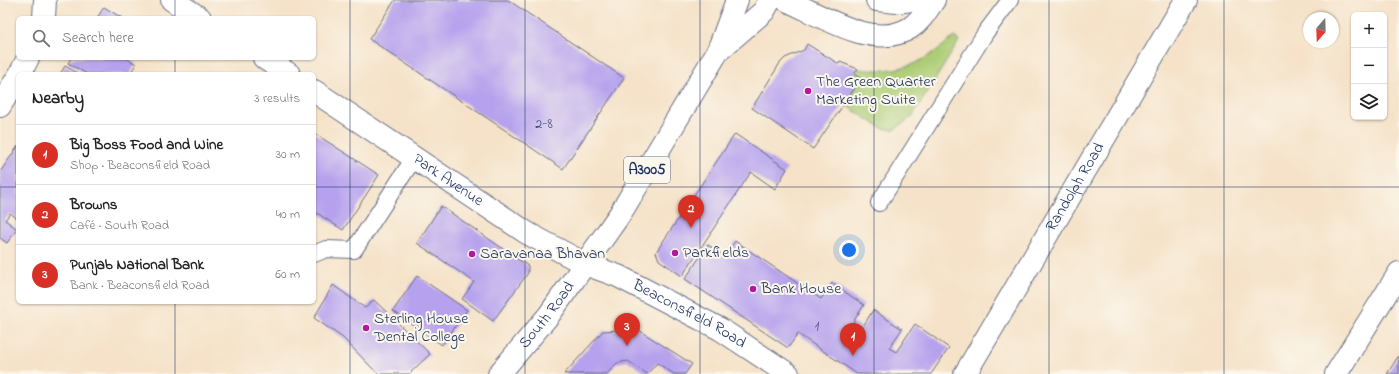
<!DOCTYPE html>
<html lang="en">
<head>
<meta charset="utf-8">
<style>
	body { margin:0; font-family:"Indie Flower",sans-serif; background:#f2f2f2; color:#222 }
	.controls { position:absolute; right:12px; top:12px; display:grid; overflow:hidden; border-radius:6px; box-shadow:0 1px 3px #0004 }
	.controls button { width:36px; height:36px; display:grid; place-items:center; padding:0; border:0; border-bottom:1px solid #e0e0e0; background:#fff; color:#222; font:20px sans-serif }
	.compass { position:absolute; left:1303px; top:12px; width:36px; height:36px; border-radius:50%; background:#fff; box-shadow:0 1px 3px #0004; rotate:199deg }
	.you { position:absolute; left:849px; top:250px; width:14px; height:14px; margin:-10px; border:3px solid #fff; border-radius:50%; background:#1a73e8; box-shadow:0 0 0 6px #1a73e833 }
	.badge { display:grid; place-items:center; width:26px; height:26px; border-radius:50%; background:#d93025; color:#fff; font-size:13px; font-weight:700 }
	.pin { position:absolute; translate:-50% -33px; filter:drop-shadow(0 1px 2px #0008) }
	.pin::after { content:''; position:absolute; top:21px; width:14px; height:12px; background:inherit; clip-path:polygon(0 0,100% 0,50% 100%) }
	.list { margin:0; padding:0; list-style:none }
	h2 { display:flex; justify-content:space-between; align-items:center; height:52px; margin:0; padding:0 16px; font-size:17px }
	h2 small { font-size:13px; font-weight:400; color:#767676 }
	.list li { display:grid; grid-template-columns:26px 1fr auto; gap:12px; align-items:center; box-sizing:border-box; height:60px; padding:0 16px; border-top:1px solid #e0e0e0 }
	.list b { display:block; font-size:15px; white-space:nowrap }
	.list p { margin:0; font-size:13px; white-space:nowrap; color:#767676 }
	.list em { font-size:13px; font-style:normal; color:#767676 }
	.icon { flex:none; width:22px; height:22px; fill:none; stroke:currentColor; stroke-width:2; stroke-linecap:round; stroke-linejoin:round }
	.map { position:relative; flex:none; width:1399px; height:374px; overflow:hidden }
	.search { position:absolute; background:#fff; box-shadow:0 1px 3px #0004; left:16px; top:16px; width:300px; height:44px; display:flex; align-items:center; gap:10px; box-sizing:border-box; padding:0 14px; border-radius:6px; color:#767676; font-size:15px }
	.panel { position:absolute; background:#fff; box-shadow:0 1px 3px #0004; left:16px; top:72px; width:300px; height:232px; border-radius:6px }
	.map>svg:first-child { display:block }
</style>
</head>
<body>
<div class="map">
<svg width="1399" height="374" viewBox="0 0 1399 374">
	<rect width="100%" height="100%" fill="#fbf7ec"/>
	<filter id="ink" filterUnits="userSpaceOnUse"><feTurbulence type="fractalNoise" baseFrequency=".025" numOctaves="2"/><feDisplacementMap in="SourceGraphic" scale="8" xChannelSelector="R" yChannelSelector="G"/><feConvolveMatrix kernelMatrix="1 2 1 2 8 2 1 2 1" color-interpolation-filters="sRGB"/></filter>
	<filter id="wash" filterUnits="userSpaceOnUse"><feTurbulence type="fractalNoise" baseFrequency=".012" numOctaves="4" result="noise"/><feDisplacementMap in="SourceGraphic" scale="16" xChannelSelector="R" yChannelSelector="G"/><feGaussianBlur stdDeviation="0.9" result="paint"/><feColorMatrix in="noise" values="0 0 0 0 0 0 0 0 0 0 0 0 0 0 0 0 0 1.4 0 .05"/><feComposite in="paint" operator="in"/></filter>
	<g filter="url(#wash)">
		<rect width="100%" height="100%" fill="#f5e2c8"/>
		<path fill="#accc74" stroke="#647e69" d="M 954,37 L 959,41 L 912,117 L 894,130 L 881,128 L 844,104 L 861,79 L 854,74 L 858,69 C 903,73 920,65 954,37 Z"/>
		<g id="blocks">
			<path fill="#b5a1ed" d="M 395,0 L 508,0 L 624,78 L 563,169 L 369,39 Z
				M 104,7 L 122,18 L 97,18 Z
				M 807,44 L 839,64 L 840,62 L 858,69 L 854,74 L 861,79 L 813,149 L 752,108 L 780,63 L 785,58 L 804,50 Z
				M 71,58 L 126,58 L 136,64 L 130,74 L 87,74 L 68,63 Z
				M 65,66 L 79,74 L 60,74 Z
				M 314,133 L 379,175 L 343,230 L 314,211 Z
				M 735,134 L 787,169 L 775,189 L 751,172 L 682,276 L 659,260 L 656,252 Z
				M 18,146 L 18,219 L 10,213 L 5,220 L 17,229 L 7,243 L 0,238 L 0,172 Z
				M 441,206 L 528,266 L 528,273 L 493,321 L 462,299 L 474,282 L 417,243 Z
				M 735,241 L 821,299 L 832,283 L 864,305 L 853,322 L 862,328 L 873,310 L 902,329 L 889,348 L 896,352 L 915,324 L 949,348 L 931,374 L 857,374 L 798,334 L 788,348 L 685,279 L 708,245 L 725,256 Z
				M 417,276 L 467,310 L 442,345 L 393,311 Z
				M 333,285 L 365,308 L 374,300 L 430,354 L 409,374 L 378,374 L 343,338 L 314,318 Z
				M 637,329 L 692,364 L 685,374 L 674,374 L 657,363 L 647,374 L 628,361 L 617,363 L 607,374 L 564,374 L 603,331 Z
				M 1399,355 L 1399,374 L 1387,374 Z"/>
		</g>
	</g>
	<g filter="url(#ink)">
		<use href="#blocks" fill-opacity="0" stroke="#676e83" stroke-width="1"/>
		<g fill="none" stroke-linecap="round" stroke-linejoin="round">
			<g stroke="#676e83" stroke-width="18">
				<path id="lane" d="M 879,203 L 986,32 L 1010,0
					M 314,254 L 326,249 L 354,250 L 414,158"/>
			</g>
			<g stroke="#676e83" stroke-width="24">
				<g id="street">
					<path d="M 786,0 C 821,15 873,51 910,28 C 921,21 927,10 934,0"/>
					<path d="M 877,0 L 897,2 L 911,0"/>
					<path d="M 44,18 L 45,0"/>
					<path d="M 20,74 L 28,58"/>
					<path d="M 0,106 L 18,77"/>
					<path id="s1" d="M 585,264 L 618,276 L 720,329 L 788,374"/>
					<path id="s2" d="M 965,374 L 1186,0"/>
					<path d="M 1336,374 L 1399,273"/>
				</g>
			</g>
			<g stroke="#676e83" stroke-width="24">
				<g id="secondary">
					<path d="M 172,0 L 200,18"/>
					<path d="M 264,58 L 289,74"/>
					<path id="s3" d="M 314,91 L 527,233 L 585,264"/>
				</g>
			</g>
			<g stroke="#676e83" stroke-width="24">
				<g id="primary">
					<path d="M 718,51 L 764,11 L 770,0"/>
					<path id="s4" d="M 499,374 L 549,315 L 620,214 L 718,51 L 737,0"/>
				</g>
			</g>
			<use href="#lane" stroke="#fff" stroke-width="16"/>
			<use href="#street" stroke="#fff" stroke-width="22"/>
			<use href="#secondary" stroke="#fff" stroke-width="22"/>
			<use href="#primary" stroke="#fff" stroke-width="22"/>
		</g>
	</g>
	<path fill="none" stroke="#1b2f5e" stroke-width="1" stroke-opacity="0.55" d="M 175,0 L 175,18M 350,0 L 350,374M 525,0 L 525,374M 700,0 L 700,374M 874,0 L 874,374M 1049,0 L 1049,374M 1224,0 L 1224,374M 175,58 L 175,74M 0,187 L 18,187M 314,187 L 1399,187M 175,302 L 175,374"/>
	<g fill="#b5179e" stroke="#fbf7ec" stroke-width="1.5">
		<circle cx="808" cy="91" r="4"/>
		<circle cx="675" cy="253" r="4"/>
		<circle cx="472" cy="254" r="4"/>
		<circle cx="753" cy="289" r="4"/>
		<circle cx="366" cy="328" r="4"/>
	</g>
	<g text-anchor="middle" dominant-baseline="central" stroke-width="4" stroke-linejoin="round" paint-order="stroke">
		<g font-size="14" fill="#424c82">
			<text x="544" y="124">2-8</text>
			<text x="817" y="326">1</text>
		</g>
		<rect fill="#fbf7ec" stroke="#5e6b89" stroke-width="1" x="624" y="157" width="46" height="26" rx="3"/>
		<g font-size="15" font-weight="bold" fill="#1b2f5e">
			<text x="647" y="170">A3005</text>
		</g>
		<g font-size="16" fill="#1b2f5e" stroke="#fbf7ec" text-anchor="start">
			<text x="816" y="82">The Green Quarter<tspan x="816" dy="18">Marketing Suite</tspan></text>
			<text x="683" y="253">Parkfields</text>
			<text x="480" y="254">Saravanaa Bhavan</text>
			<text x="761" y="289">Bank House</text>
			<text x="374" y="319">Sterling House<tspan x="374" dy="18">Dental College</tspan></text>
		</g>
		<g font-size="16" fill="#1b2f5e" stroke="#fbf7ec">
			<text stroke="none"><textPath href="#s3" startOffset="161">Park Avenue</textPath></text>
			<text stroke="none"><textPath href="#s2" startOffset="217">Randolph Road</textPath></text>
			<text stroke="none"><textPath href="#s4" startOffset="76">South Road</textPath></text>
			<text stroke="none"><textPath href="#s1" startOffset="116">Beaconsfield Road</textPath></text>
		</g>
	</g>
</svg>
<div class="controls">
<button>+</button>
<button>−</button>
<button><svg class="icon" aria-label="layers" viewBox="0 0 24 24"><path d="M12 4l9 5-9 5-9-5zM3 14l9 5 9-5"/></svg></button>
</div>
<svg class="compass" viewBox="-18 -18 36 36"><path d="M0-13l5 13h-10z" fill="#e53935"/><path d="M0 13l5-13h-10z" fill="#767676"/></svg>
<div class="you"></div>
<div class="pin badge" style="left:853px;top:356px">1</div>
<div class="pin badge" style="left:691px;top:228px">2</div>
<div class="pin badge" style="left:627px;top:346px">3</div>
<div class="search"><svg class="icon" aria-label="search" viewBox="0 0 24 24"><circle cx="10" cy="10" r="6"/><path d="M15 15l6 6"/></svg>Search here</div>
<section class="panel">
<h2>Nearby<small>3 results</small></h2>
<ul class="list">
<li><span class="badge">1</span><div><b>Big Boss Food and Wine</b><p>Shop · Beaconsfield Road</p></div><em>30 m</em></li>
<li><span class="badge">2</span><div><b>Browns</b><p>Café · South Road</p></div><em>40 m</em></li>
<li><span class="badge">3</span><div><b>Punjab National Bank</b><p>Bank · Beaconsfield Road</p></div><em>60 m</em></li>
</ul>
</section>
</div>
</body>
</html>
